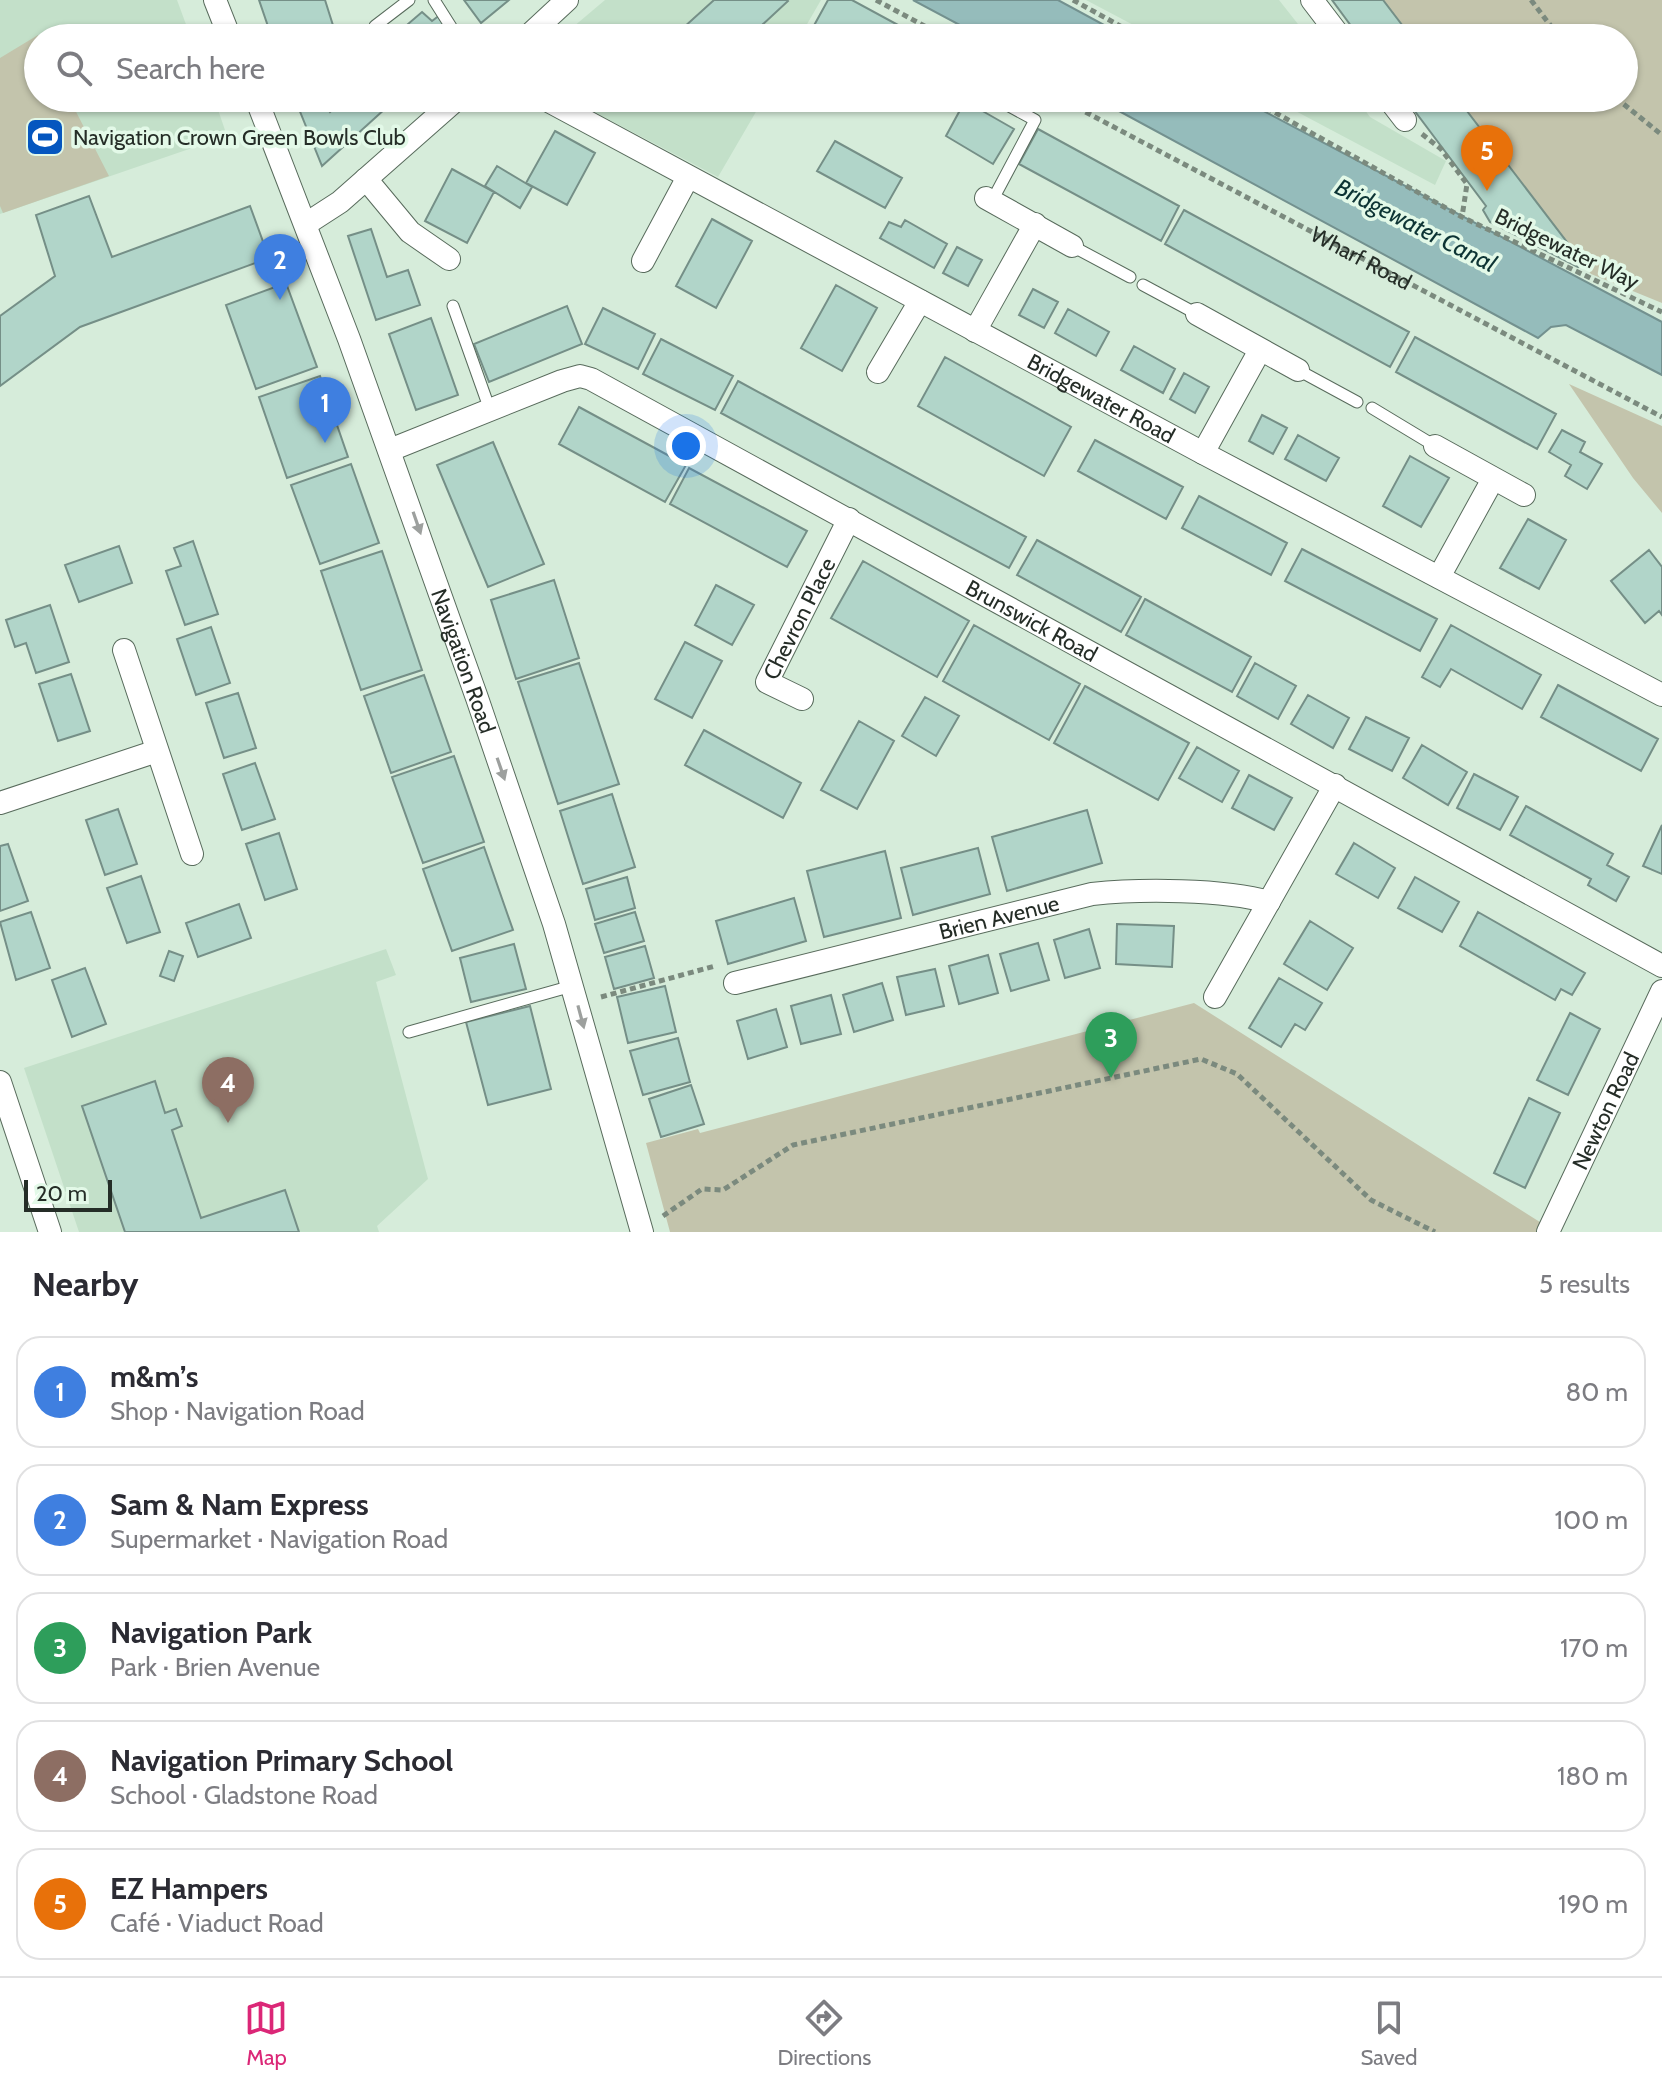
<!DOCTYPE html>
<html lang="en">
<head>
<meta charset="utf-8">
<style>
	body { margin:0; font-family:Cabin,sans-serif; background:#f7f7f7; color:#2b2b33 }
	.scale { position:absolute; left:24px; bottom:20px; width:88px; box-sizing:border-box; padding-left:8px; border:4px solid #252d27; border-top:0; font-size:22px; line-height:28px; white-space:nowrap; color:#252d27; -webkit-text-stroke:6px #e3f9e8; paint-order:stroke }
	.you { position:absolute; left:686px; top:446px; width:28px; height:28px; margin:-20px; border:6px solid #fff; border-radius:50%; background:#1a73e8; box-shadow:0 0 0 12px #1a73e833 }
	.badge { display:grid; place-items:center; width:52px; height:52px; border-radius:50%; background:#db2777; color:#fff; font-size:26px; font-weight:700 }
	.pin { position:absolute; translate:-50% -66px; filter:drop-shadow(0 2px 4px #0008) }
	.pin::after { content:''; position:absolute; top:42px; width:28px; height:24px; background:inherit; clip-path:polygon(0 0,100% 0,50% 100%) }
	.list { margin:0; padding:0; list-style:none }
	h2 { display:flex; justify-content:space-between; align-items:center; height:104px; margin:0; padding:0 32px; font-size:34px }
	h2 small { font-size:26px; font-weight:400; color:#7c7c81 }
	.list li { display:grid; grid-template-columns:52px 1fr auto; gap:24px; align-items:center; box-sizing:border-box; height:112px; margin:0 16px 16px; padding:0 16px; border:2px solid #e1e1e2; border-radius:24px }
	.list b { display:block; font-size:30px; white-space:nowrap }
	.list p { margin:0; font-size:26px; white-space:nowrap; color:#7c7c81 }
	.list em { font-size:26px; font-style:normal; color:#7c7c81 }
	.icon { flex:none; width:44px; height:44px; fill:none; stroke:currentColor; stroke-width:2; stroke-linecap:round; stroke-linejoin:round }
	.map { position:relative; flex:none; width:1662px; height:1232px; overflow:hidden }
	.search { position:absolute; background:#fff; box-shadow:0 2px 6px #0004; left:24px; right:24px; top:24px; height:88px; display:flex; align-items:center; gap:20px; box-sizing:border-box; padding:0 28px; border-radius:44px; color:#7c7c81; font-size:30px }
	.sheet { height:744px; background:#fff }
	nav { display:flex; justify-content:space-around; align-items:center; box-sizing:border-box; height:112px; border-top:2px solid #e1e1e2; background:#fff; font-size:22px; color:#7c7c81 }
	nav a { display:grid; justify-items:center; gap:4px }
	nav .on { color:#db2777 }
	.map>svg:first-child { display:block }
</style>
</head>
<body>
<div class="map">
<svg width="1662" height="1232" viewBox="0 0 1662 1232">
	<rect width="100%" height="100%" fill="#d6ecda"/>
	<path fill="#c3e0c9" d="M 0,0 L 177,0 L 191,38 L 38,38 L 38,98 L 214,98 L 227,136 L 0,214 Z
		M 605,0 L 821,0 L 799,38 L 560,38 Z
		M 1086,0 L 1279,0 L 1309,38 L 1158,38 Z
		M 568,98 L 764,98 L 718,177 Z
		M 1271,98 L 1356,98 L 1370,117 L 1446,161 L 1435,185 Z
		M 386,949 L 396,975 L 376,982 L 428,1179 L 377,1226 L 379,1232 L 79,1232 L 24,1068 Z"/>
	<path fill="#c3c4ac" d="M 1383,0 L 1662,0 L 1662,303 L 1591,274 L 1457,98 L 1624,98 L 1624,38 L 1412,38 Z
		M 38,35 L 38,98 L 69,98 L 109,176 L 3,213 L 0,206 L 0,58 Z
		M 1569,384 L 1662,426 L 1662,513 L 1633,478 Z
		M 1194,1003 L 1543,1224 L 1540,1232 L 670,1232 L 646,1143 L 698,1129 L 700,1133 Z"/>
	<path fill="#95bcbb" stroke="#73918f" stroke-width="2" d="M 913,0 L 1058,0 L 1128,38 L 984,38 Z
		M 1095,98 L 1239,98 L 1662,322 L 1662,375 L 1566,325 L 1551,327 L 1538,338 Z"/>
	<path fill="#b1d5c9" stroke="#758f87" stroke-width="2" d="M 259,0 L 325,0 L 337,38 L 272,38 Z
		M 464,0 L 509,0 L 481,23 Z
		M 714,0 L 787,0 L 788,1 L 748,38 L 672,38 Z
		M 828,0 L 852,0 L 922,38 L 823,38 L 811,31 Z
		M 1332,0 L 1383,0 L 1412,38 L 1360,38 Z
		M 422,12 L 432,21 L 440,15 L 454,38 L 408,38 L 401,30 Z
		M 311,98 L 319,98 L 330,112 L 343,100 L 341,98 L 397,98 L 322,166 L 299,109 Z
		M 660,98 L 684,98 L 671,110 Z
		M 1405,98 L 1457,98 L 1583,263 L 1578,267 L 1490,222 L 1483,210 L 1486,206 Z
		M 965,101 L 1014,129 L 993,164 L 946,136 Z
		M 1038,129 L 1179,206 L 1161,241 L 1019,164 Z
		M 555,131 L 595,153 L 567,205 L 526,183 Z
		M 835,141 L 902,178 L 885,208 L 817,171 Z
		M 497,166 L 532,187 L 520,208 L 485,186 Z
		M 452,169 L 494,192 L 467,243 L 425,221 Z
		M 89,196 L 112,257 L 250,206 L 269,258 L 80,327 L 0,386 L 0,316 L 55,276 L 36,215 Z
		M 1184,210 L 1409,332 L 1390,367 L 1165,244 Z
		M 712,219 L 752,241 L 716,308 L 676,286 Z
		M 905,220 L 947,244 L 934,268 L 880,238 L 889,222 L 901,227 Z
		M 371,229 L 387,277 L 408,270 L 420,305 L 376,320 L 348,236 Z
		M 957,247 L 982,260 L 968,286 L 943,273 Z
		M 286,283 L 317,367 L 256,389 L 226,305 Z
		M 836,285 L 877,308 L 842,371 L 801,348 Z
		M 1033,289 L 1058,302 L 1044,328 L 1019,315 Z
		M 567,306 L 582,344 L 489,382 L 474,344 Z
		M 603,308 L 655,334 L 638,369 L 585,344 Z
		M 1068,309 L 1109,332 L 1096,356 L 1055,333 Z
		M 431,318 L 458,395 L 416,410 L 389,334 Z
		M 1415,337 L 1556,414 L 1537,449 L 1396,372 Z
		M 661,339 L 733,376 L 715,410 L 643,374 Z
		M 1134,346 L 1175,369 L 1163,393 L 1121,370 Z
		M 945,357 L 1071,427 L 1044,476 L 918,406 Z
		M 1184,373 L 1209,387 L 1195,413 L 1170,399 Z
		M 320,376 L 348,457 L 287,478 L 259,397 Z
		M 738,381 L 1026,537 L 1009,568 L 721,413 Z
		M 579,407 L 686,465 L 665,502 L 559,444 Z
		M 1262,415 L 1287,428 L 1273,454 L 1249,441 Z
		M 1562,430 L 1585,442 L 1580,452 L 1602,464 L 1587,489 L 1565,476 L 1571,465 L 1549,452 Z
		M 1298,435 L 1339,458 L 1326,481 L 1285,459 Z
		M 1095,440 L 1183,487 L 1166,519 L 1078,471 Z
		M 493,442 L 544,564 L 488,587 L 437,465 Z
		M 1410,456 L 1449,478 L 1421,527 L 1383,506 Z
		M 351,464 L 379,543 L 320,564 L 291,485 Z
		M 689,468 L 807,531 L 787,567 L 670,504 Z
		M 1199,496 L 1287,543 L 1271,575 L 1182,528 Z
		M 1528,519 L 1566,540 L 1539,589 L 1500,568 Z
		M 1037,540 L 1141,597 L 1121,632 L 1017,575 Z
		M 193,541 L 218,614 L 185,625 L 166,571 L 181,566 L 174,548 Z
		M 119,546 L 132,583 L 79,602 L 65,565 Z
		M 1302,549 L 1437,619 L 1420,651 L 1285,581 Z
		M 1649,550 L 1662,567 L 1662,615 L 1659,611 L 1645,623 L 1611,581 Z
		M 382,551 L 422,670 L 361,690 L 321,571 Z
		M 863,561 L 969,621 L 937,677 L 831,618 Z
		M 554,580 L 579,658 L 516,679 L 491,600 Z
		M 716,585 L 754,605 L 732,645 L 695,625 Z
		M 1145,599 L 1251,657 L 1232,692 L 1126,635 Z
		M 50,605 L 69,662 L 36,673 L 26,643 L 15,647 L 6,620 Z
		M 974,625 L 1080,684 L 1049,740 L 943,681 Z
		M 1451,625 L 1541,675 L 1522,709 L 1451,669 L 1440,687 L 1422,677 Z
		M 211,627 L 230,683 L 196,695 L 177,639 Z
		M 685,642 L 722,661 L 692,718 L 655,699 Z
		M 579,663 L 619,784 L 558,804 L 518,682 Z
		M 1255,663 L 1296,686 L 1278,719 L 1237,696 Z
		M 71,674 L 90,731 L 58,741 L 39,684 Z
		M 424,675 L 451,752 L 391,773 L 364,696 Z
		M 1558,685 L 1658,739 L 1641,771 L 1541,717 Z
		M 1085,686 L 1189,743 L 1158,800 L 1054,743 Z
		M 238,693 L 256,748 L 224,758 L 206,703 Z
		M 1308,695 L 1349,718 L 1333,748 L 1291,724 Z
		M 925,697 L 959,716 L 936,756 L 902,736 Z
		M 1366,717 L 1409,738 L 1392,771 L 1349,749 Z
		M 859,721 L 894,741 L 857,809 L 821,790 Z
		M 704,730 L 801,783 L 783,818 L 685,765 Z
		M 1422,745 L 1467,772 L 1448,805 L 1403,778 Z
		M 1197,747 L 1239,771 L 1222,802 L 1179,778 Z
		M 454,756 L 484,842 L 423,863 L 392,777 Z
		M 255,763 L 275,819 L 242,830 L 223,774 Z
		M 1474,774 L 1518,797 L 1500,830 L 1457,808 Z
		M 1249,775 L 1292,798 L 1274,830 L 1232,808 Z
		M 612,794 L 635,867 L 583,884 L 560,811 Z
		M 1526,806 L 1613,854 L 1607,865 L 1629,877 L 1616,901 L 1588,885 L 1591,879 L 1510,835 Z
		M 118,809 L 137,864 L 105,875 L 86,820 Z
		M 1087,810 L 1102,863 L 1007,891 L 992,837 Z
		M 1662,825 L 1662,874 L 1643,866 Z
		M 279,833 L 297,889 L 265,900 L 246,844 Z
		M 1354,843 L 1395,868 L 1378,898 L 1336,874 Z
		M 8,844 L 28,901 L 0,911 L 0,846 Z
		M 484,847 L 513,930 L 452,951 L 423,869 Z
		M 978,848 L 990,894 L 913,915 L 901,868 Z
		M 885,851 L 901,918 L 824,937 L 807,871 Z
		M 141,876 L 160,932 L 127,943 L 107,888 Z
		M 627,877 L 635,908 L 595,920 L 586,889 Z
		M 1415,877 L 1459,902 L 1442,932 L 1398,908 Z
		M 794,898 L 806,941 L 728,964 L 716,921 Z
		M 239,904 L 251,938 L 198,957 L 186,923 Z
		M 31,912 L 50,968 L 16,980 L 0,922 Z
		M 635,912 L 644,941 L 604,953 L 595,924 Z
		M 1478,912 L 1585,973 L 1572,995 L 1561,989 L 1555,1000 L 1460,946 Z
		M 1310,921 L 1353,948 L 1327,990 L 1284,964 Z
		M 1117,924 L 1174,926 L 1172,967 L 1116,964 Z
		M 1089,929 L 1100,968 L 1065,978 L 1054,940 Z
		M 1038,943 L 1049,980 L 1011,991 L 1000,954 Z
		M 514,944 L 526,989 L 471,1002 L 460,958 Z
		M 645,946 L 654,978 L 614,989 L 605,957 Z
		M 169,951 L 183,956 L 174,981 L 160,976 Z
		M 988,955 L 998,993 L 959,1004 L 949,966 Z
		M 85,968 L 106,1024 L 72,1037 L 52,980 Z
		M 935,969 L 944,1006 L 906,1015 L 897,977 Z
		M 1279,978 L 1322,1003 L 1305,1030 L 1295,1024 L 1281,1047 L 1249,1028 Z
		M 882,983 L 893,1020 L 854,1032 L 843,995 Z
		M 665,986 L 676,1032 L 628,1043 L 617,997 Z
		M 831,995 L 841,1034 L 801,1044 L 791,1006 Z
		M 530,1006 L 551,1089 L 488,1105 L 466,1022 Z
		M 776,1009 L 787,1047 L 748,1059 L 737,1021 Z
		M 1570,1013 L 1600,1029 L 1568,1095 L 1537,1080 Z
		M 678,1038 L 690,1082 L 643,1095 L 630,1051 Z
		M 155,1081 L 165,1113 L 176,1109 L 182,1126 L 172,1130 L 201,1218 L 285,1190 L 299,1232 L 125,1232 L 82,1106 Z
		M 691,1085 L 704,1124 L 661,1137 L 649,1099 Z
		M 1529,1098 L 1560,1113 L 1525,1188 L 1494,1173 Z"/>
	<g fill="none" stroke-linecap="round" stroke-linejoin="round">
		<g stroke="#586b5c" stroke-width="13">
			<path id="service" d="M 434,0 L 458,38
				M 375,26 L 409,0
				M 992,201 L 1035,120 L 1002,102
				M 1072,246 L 1130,277
				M 1143,285 L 1197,314
				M 453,306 L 490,410
				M 1298,370 L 1357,402
				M 1372,408 L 1435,446
				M 409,1032 L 572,986"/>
		</g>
		<g stroke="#586b5c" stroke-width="24">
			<g id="minor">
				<path d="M 215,0 L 230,38"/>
				<path d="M 1312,0 L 1341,38"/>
				<path d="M 526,38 L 567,0"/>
				<path id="s2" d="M 256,98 L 349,339 L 477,698 L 554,924 L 642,1232"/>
				<path id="s3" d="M 543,98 L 1203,453 L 1662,695"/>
				<path d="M 1388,98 L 1405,120"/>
				<path d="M 366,179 L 410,232 L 449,259"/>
				<path d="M 986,198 L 1072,246"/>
				<path d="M 306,224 L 340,202 L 458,98"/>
				<path d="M 643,261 L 688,177"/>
				<path d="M 1197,314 L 1298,370"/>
				<path d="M 975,331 L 1035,224"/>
				<path d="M 878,372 L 920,301"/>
				<path d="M 1435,446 L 1524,495"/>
				<path id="s4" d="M 390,450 L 562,381 L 580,376 L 591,379 L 1662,966"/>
				<path d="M 1203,453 L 1260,350"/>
				<path d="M 1439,577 L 1493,479"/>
				<path d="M 124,650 L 192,854"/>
				<path id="s5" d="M 802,699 L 767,682 L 849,519"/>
				<path d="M 0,803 L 157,751"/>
				<path id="s6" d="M 735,983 L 1092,894 C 1139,889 1224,889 1269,902"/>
				<path d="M 1215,997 L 1335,785"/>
				<path d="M 0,1082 L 50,1232"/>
				<path id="s7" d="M 1548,1232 L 1662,991"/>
			</g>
		</g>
		<g stroke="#7b8a7e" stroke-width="5" stroke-dasharray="6 4" stroke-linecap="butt">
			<path d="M 876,0 L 947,38"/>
			<path d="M 1073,0 L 1142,38"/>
			<path d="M 1531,0 L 1560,38"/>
			<path id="s1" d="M 1059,98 L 1662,417"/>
			<path d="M 1249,98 L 1462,217 L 1662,312"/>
			<path d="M 1616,98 L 1662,135"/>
			<path d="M 1422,134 L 1441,149 L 1467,184 L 1462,217"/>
			<path d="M 601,997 L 715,966"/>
			<path d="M 663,1216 L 702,1189 L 723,1190 L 793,1145 L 1201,1059 L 1237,1074 L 1371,1200 L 1435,1232"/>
		</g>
		<use href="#service" stroke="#fff" stroke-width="11"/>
		<use href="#minor" stroke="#fff" stroke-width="22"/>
	</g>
	<defs><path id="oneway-solid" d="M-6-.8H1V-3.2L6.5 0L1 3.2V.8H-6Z" transform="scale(2)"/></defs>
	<g fill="#9da09e">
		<use href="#oneway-solid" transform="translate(417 523) rotate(71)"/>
		<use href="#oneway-solid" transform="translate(501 769) rotate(71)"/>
		<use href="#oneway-solid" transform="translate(581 1017) rotate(75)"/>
	</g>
	<defs>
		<g id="stadium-square" transform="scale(2)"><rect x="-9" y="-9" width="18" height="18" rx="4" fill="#0556bf" stroke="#e3f9e8"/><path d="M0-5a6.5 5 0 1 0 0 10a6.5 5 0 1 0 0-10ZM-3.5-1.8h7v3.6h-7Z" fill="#fff"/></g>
	</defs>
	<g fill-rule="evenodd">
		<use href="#stadium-square" x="45" y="137"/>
	</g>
	<g text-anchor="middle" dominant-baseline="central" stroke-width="7" stroke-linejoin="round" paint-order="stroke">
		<g font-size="22" fill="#252d27" stroke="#e3f9e8" text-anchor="start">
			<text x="73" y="137">Navigation Crown Green Bowls Club</text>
		</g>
		<g font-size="22" fill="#252d27" stroke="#e3f9e8">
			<text transform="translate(1567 249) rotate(26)">Bridgewater Way</text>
			<text stroke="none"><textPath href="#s1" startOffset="342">Wharf Road</textPath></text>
			<text stroke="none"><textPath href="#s3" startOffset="634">Bridgewater Road</textPath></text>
			<text stroke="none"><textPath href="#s5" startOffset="110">Chevron Place</textPath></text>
			<text stroke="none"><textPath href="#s4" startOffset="718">Brunswick Road</textPath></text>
			<text stroke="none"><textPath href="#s2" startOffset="600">Navigation Road</textPath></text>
			<text stroke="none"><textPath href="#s6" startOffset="272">Brien Avenue</textPath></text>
			<text stroke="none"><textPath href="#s7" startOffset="134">Newton Road</textPath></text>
		</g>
		<g font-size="24" font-style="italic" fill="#0d3434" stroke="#e3f9e8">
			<text transform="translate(1416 225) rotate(27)">Bridgewater Canal</text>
		</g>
	</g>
</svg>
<div class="scale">20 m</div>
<div class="you"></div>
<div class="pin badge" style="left:325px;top:443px;background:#3f7fe0">1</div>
<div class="pin badge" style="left:280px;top:300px;background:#3f7fe0">2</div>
<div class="pin badge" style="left:1111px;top:1078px;background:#2e9e5b">3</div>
<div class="pin badge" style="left:228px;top:1123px;background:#8d6e63">4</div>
<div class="pin badge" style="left:1487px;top:191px;background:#e8710a">5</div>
<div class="search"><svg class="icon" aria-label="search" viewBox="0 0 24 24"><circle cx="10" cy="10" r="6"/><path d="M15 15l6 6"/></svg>Search here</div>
</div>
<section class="sheet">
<h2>Nearby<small>5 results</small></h2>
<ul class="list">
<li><span class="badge" style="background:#3f7fe0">1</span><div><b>m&amp;m’s</b><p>Shop · Navigation Road</p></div><em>80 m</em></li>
<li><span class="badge" style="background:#3f7fe0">2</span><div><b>Sam &amp; Nam Express</b><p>Supermarket · Navigation Road</p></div><em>100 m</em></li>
<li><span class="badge" style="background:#2e9e5b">3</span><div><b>Navigation Park</b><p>Park · Brien Avenue</p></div><em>170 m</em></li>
<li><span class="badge" style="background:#8d6e63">4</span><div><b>Navigation Primary School</b><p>School · Gladstone Road</p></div><em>180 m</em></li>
<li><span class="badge" style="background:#e8710a">5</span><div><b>EZ Hampers</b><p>Café · Viaduct Road</p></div><em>190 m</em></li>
</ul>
</section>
<nav>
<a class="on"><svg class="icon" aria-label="map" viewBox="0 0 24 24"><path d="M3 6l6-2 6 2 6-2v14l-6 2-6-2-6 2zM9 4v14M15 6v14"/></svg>Map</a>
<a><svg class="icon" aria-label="directions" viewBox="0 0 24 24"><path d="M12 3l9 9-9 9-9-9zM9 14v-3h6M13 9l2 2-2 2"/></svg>Directions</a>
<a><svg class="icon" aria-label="saved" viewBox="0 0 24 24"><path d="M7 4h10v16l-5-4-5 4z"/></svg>Saved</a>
</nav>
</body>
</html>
